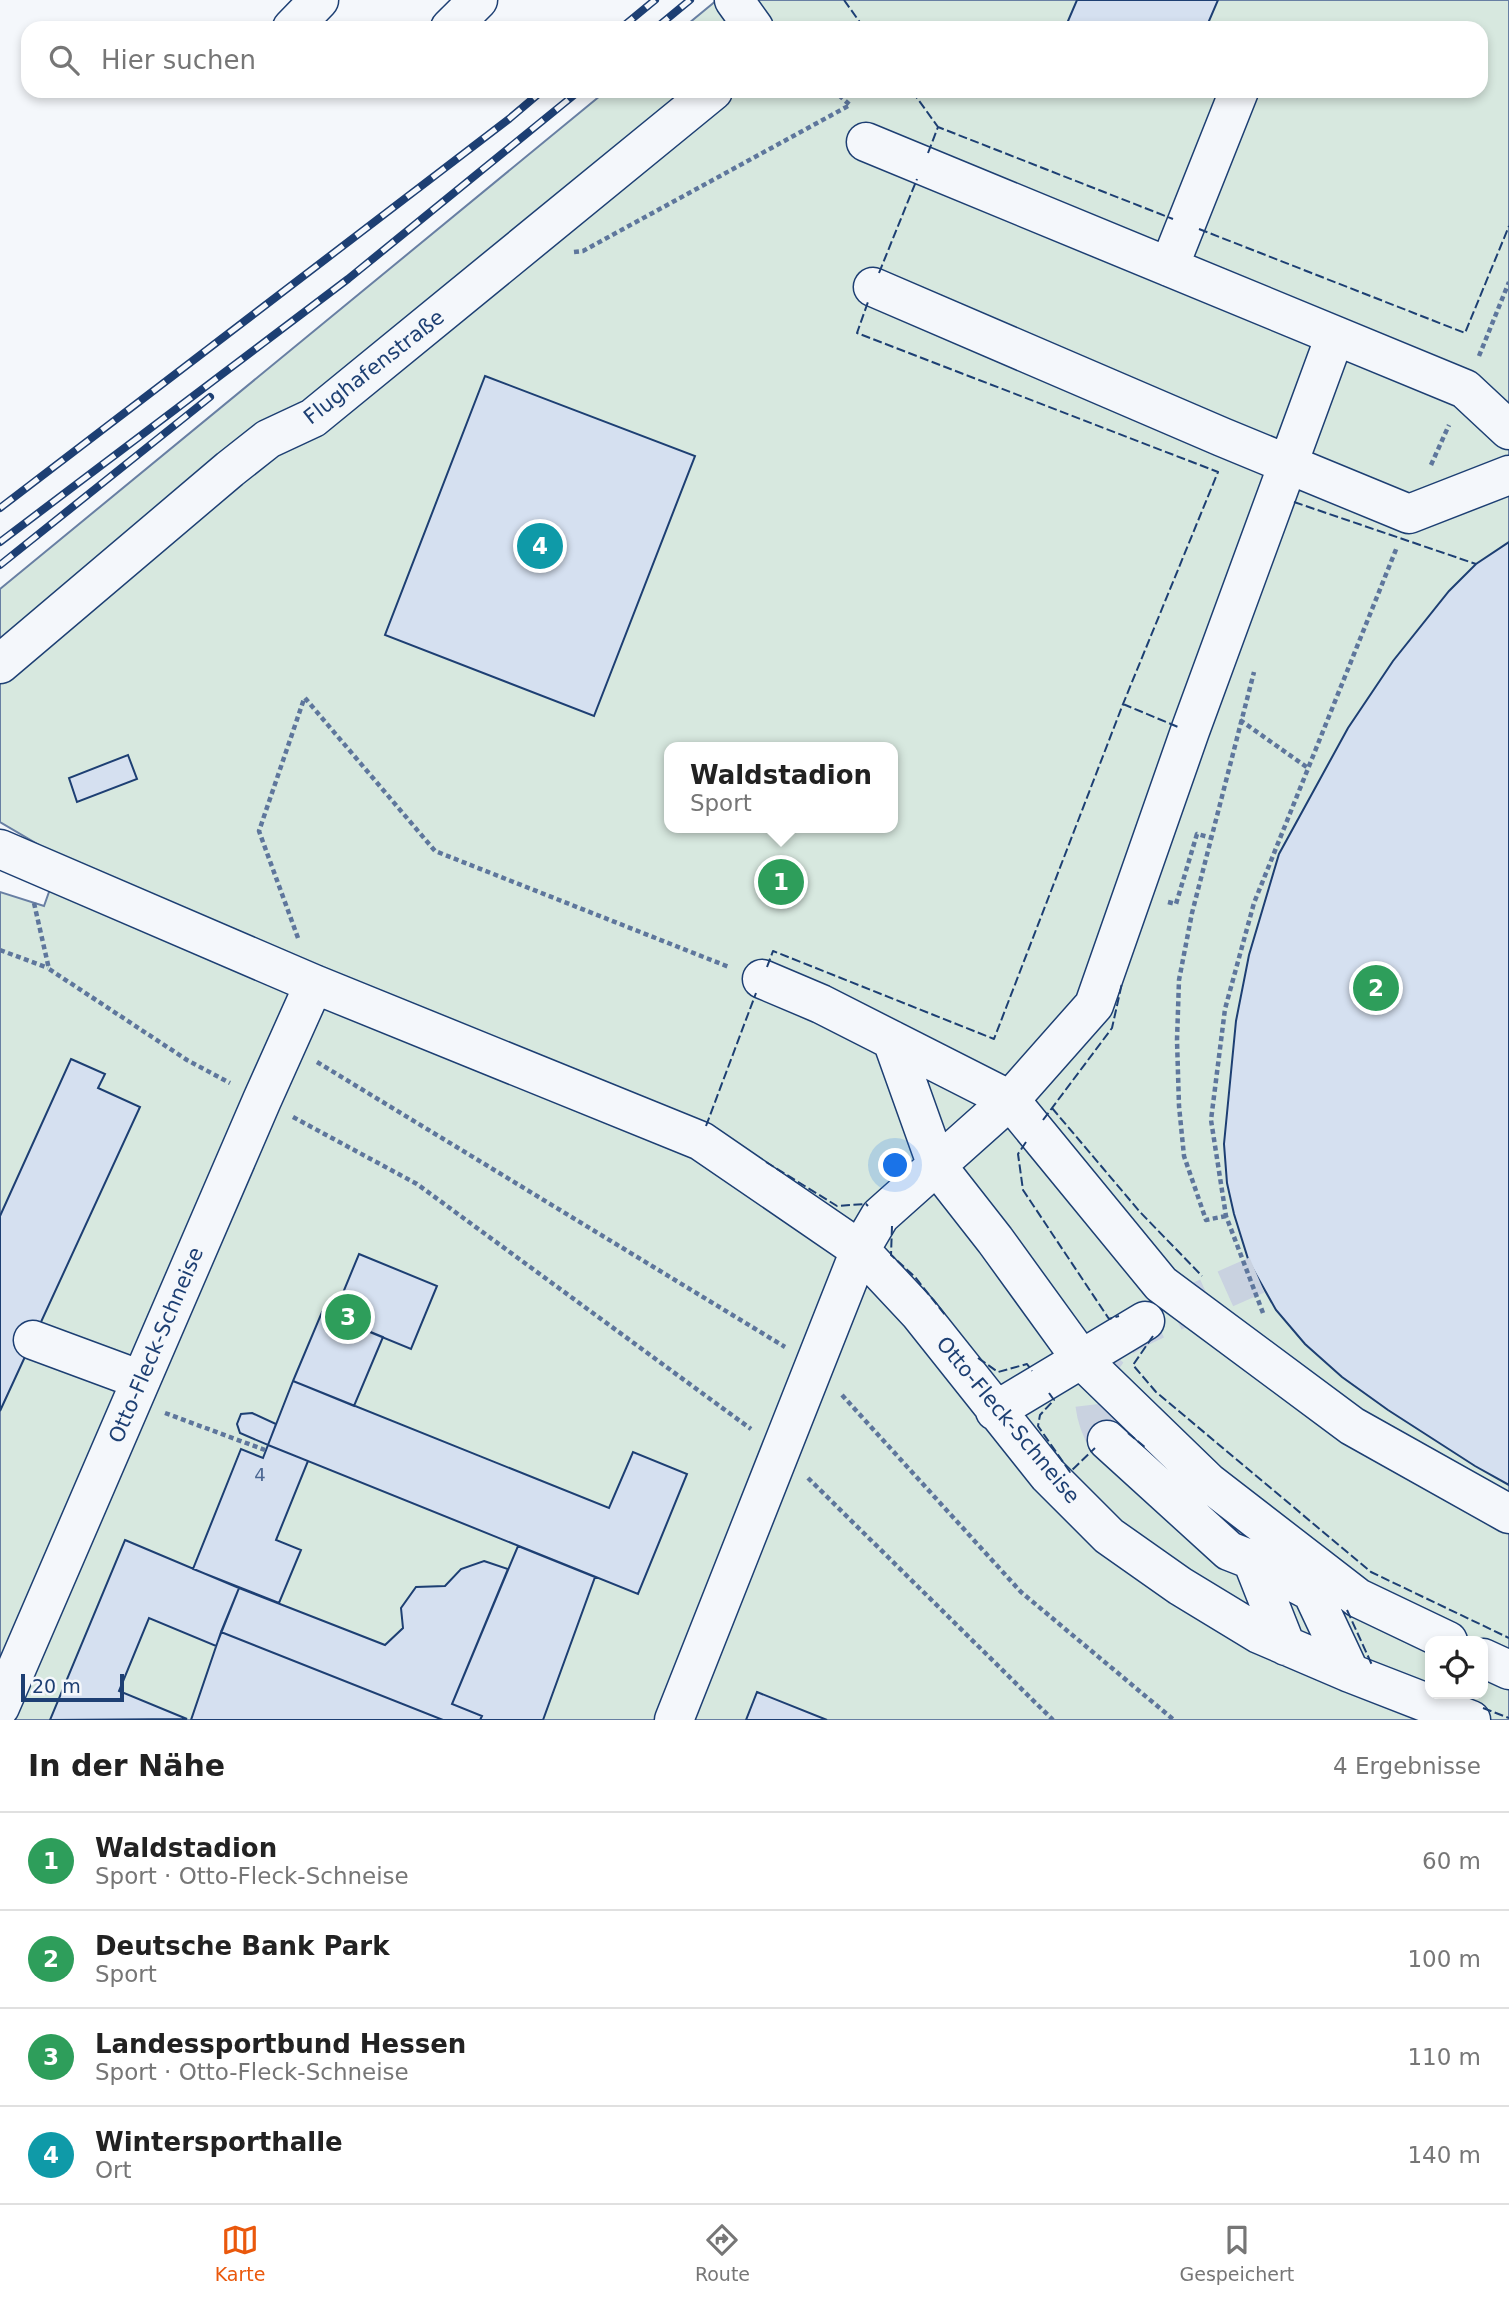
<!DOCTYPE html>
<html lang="de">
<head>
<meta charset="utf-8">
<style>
	body { margin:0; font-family:"DejaVu Sans",sans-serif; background:#f6f6f6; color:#222 }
	.controls { position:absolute; right:21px; bottom:21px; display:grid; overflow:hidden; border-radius:14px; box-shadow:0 4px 10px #0003 }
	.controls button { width:63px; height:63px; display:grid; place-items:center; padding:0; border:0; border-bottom:2px solid #e0e0e0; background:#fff; color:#222; font:35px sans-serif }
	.scale { position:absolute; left:21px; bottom:18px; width:103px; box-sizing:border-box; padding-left:7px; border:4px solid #1d3f73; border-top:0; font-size:19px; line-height:24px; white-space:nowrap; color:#1d3f73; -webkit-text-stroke:5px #f4f7fb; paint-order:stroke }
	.you { position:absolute; left:896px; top:1166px; width:24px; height:24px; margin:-18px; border:5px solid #fff; border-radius:50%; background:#1a73e8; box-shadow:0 0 0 10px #1a73e833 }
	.badge { display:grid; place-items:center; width:46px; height:46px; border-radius:50%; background:#ea580c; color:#fff; font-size:23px; font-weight:700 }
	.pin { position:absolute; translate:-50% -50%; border:4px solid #fff; box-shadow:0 2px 7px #0006 }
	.popup { position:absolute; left:664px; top:742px; width:234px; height:91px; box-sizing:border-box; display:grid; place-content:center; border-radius:14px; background:#fff; filter:drop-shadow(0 2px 5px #0005); font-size:23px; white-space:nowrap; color:#767676 }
	.popup b { font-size:26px; color:#222 }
	.popup::after { content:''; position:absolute; left:50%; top:100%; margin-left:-14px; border:14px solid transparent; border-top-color:#fff }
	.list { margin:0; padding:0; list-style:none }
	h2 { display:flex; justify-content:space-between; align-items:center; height:91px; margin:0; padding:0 28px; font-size:30px }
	h2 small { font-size:23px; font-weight:400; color:#767676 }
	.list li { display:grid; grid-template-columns:46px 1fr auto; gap:21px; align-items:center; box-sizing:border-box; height:98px; padding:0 28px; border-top:2px solid #e0e0e0 }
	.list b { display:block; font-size:26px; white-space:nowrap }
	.list p { margin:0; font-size:23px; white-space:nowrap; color:#767676 }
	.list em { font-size:23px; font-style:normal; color:#767676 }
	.icon { flex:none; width:38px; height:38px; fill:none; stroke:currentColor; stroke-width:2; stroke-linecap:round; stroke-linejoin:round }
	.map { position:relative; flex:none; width:1509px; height:1720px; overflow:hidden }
	.search { position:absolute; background:#fff; box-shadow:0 4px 10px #0003; left:21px; right:21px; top:21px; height:77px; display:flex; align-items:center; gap:18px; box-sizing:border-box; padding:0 24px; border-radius:21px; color:#767676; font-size:26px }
	.sheet { height:483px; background:#fff }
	nav { display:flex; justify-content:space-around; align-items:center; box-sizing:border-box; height:98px; border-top:2px solid #e0e0e0; background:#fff; font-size:19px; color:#767676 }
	nav a { display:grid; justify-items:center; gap:4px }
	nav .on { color:#ea580c }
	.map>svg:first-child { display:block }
</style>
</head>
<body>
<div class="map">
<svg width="1509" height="1720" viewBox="0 0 1509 1720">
	<rect width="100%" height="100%" fill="#f4f7fb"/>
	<path fill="#d7e8df" stroke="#687fa3" stroke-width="2" fill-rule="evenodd" d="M 717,0 L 1509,0 L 1509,1720 L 0,1720 L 0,892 L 44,906 L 61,858 L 0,822 L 0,589 L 606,91 L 1481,91 L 1481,28 L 683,28 ZM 669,747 L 893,747 L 893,828 L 669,828 ZM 1430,1641 L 1483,1641 L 1483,1694 L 1430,1694 Z"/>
	<path fill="#d5e0f0" stroke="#1d3f73" stroke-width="2" d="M 1077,0 L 1218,0 L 1206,28 L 1065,28 Z
		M 485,376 L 695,456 L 594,716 L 385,635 Z
		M 1509,542 L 1509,1485 L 1475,1466 L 1388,1410 L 1342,1377 L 1305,1344 L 1276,1310 L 1249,1262 L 1234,1214 L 1227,1183 L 1224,1144 L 1236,1021 L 1249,955 L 1279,854 L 1348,728 L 1393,661 L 1449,591 L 1476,564 Z
		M 128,755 L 137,779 L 77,802 L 69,778 Z
		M 71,1059 L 105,1074 L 98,1088 L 140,1107 L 0,1411 L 0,1216 Z
		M 359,1254 L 437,1286 L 411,1349 L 333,1317 Z
		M 322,1312 L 383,1337 L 354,1406 L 293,1381 Z
		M 293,1381 L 609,1508 L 633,1452 L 687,1474 L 638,1594 L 268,1445 Z
		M 252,1413 L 276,1424 L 268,1445 L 240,1433 L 237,1424 L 241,1414 Z
		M 268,1445 L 308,1461 L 276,1540 L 301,1550 L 279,1603 L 193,1569 L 241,1449 L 263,1458 Z
		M 125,1540 L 239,1588 L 216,1646 L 149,1618 L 119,1691 L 187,1719 L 50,1720 Z
		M 518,1546 L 595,1577 L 543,1720 L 480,1720 L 482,1716 L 452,1704 Z
		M 484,1561 L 508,1569 L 452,1704 L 482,1716 L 480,1720 L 443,1720 L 221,1632 L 239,1588 L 385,1645 L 403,1628 L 401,1608 L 416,1587 L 445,1586 L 461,1569 Z
		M 221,1632 L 443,1720 L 191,1720 Z
		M 757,1692 L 827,1720 L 746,1720 Z"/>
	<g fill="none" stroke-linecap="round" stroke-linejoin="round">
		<path stroke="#c9d2e0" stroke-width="38" stroke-dasharray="38 19" stroke-linecap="butt" d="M 1107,1440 C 1088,1410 1088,1367 1117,1342 C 1133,1329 1155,1321 1174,1312 C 1201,1300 1229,1287 1257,1275"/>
		<g stroke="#1d3f73" stroke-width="41">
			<path id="minor" d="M 734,0 L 754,28
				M 292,28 L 319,0
				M 450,28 L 478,0
				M 866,142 L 1465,389 L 1509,430
				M 1169,267 L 1239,91
				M 873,287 L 1222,437 L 1409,514 L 1509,475
				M 0,664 L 230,469 L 268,439 L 313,418 L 713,91
				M 0,849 L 314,984 L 701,1141 L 860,1250 L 919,1313 L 1048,1475 L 1109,1536 L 1180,1586 L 1259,1634 L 1350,1673 L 1471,1720
				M 762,979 L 821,1004 L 1010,1100 L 1161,1284 L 1352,1426 L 1509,1514
				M 892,1040 L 937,1166 L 995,1240 L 1082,1360 L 1208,1482 L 1358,1598 L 1448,1641
				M 33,1340 L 141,1380
				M 995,1411 L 1145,1321
				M 1107,1440 L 1229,1551 L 1252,1560 L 1312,1592 L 1350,1673
				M 1252,1560 L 1286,1646
				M 1483,1658 L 1509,1670
				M 0,1707 L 262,1100 L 314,984
				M 674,1720 L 860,1250 L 880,1216 L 1010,1100 L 1094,1005 L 1190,731 L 1335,336"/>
		</g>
		<path stroke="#5e769c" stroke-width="4.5" stroke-dasharray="5 3.5" stroke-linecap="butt" d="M 574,252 L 583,251 L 850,105 L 834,91
			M 1479,356 L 1509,282
			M 1431,465 L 1449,425
			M 305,698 L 435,851 L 729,967
			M 1240,720 L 1308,768
			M 1168,902 L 1176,904 L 1197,834 L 1212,838
			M 34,903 L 49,969 L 187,1060 L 230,1083
			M 298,938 L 259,831 L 304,699
			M 0,950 L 48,968
			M 317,1062 L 785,1347
			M 293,1117 L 417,1184 L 751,1429
			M 1226,1216 L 1206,1220 L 1184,1156 L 1179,1106 L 1177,1040 L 1179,980 L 1192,913 L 1254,672
			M 1263,1313 L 1226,1216 L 1211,1120 L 1225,1009 L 1254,903 L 1397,547
			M 842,1395 L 1021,1592 L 1174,1720
			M 165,1413 L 265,1450
			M 808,1478 L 1053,1720"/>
		<use href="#minor" stroke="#f4f7fb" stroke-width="38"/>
		<g stroke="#1d3f73" stroke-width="8">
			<path id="rail" d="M 621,28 L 655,0
				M 656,28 L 690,0
				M 0,508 L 509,119 L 542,91
				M 0,542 L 348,279 L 579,91
				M 0,565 L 210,397"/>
		</g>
		<use href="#rail" stroke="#f4f7fb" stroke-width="5" stroke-dasharray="16" stroke-linecap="butt"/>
		<path stroke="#1d3f73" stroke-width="2" stroke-dasharray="9 3.5" stroke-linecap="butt" d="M 844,0 L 864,28
			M 912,91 L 938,127
			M 928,153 L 938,127 L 1173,219
			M 1199,229 L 1465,333 L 1509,226
			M 879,273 L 917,179
			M 1294,502 L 1476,564
			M 1123,704 L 1178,727
			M 767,967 L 773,951 L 994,1039 L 1123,704 L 1218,472 L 857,333 L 869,299
			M 1052,1108 L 1140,1212 L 1202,1276
			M 1043,1120 L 1112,1028 L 1122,983
			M 706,1126 L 756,993
			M 1026,1142 L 1018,1154 L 1023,1190 L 1109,1319 L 1119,1316
			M 766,1162 L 837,1206 L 866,1204 L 868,1206
			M 892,1226 L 891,1255 L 915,1277 L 946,1316
			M 1153,1336 L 1133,1365 L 1156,1392 L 1371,1572 L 1509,1638
			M 978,1358 L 998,1372 L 1027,1364 L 1032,1371
			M 1049,1393 L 1054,1400 L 1040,1415 L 1038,1426 L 1070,1472 L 1095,1448
			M 1128,1433 L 1147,1449
			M 1347,1610 L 1372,1665
			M 1483,1708 L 1509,1718"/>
	</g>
	<g text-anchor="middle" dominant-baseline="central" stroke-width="5" stroke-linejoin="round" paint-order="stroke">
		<g font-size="18" fill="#4b6792">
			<text x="260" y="1474">4</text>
		</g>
		<g font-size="21" fill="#1d3f73" stroke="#f4f7fb">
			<text transform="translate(374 367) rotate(-38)">Flughafenstraße</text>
			<text transform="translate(156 1345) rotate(-67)">Otto-Fleck-Schneise</text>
			<text transform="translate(1008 1420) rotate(50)">Otto-Fleck-Schneise</text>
		</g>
	</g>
</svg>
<div class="controls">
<button><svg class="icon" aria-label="locate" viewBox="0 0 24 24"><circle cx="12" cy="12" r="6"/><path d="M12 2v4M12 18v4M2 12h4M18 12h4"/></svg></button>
</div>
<div class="scale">20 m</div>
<div class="you"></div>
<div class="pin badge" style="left:781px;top:882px;background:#2e9e5b">1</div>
<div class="popup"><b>Waldstadion</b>Sport</div>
<div class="pin badge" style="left:1376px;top:988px;background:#2e9e5b">2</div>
<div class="pin badge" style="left:348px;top:1317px;background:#2e9e5b">3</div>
<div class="pin badge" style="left:540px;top:546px;background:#0f9aa8">4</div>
<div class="search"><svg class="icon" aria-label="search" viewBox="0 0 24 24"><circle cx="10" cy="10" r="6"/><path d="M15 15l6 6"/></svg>Hier suchen</div>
</div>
<section class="sheet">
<h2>In der Nähe<small>4 Ergebnisse</small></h2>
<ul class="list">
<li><span class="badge" style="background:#2e9e5b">1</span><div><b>Waldstadion</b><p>Sport · Otto-Fleck-Schneise</p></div><em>60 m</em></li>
<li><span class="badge" style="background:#2e9e5b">2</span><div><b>Deutsche Bank Park</b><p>Sport</p></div><em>100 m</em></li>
<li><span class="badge" style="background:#2e9e5b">3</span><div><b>Landessportbund Hessen</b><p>Sport · Otto-Fleck-Schneise</p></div><em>110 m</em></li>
<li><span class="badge" style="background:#0f9aa8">4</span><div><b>Wintersporthalle</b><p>Ort</p></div><em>140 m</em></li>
</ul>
</section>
<nav>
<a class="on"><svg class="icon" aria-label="map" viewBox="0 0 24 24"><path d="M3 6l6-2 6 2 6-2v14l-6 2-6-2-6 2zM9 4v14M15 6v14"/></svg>Karte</a>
<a><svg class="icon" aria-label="directions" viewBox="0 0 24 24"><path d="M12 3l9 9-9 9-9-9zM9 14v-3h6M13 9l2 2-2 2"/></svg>Route</a>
<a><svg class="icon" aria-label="saved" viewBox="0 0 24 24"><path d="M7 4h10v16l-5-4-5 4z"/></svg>Gespeichert</a>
</nav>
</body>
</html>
